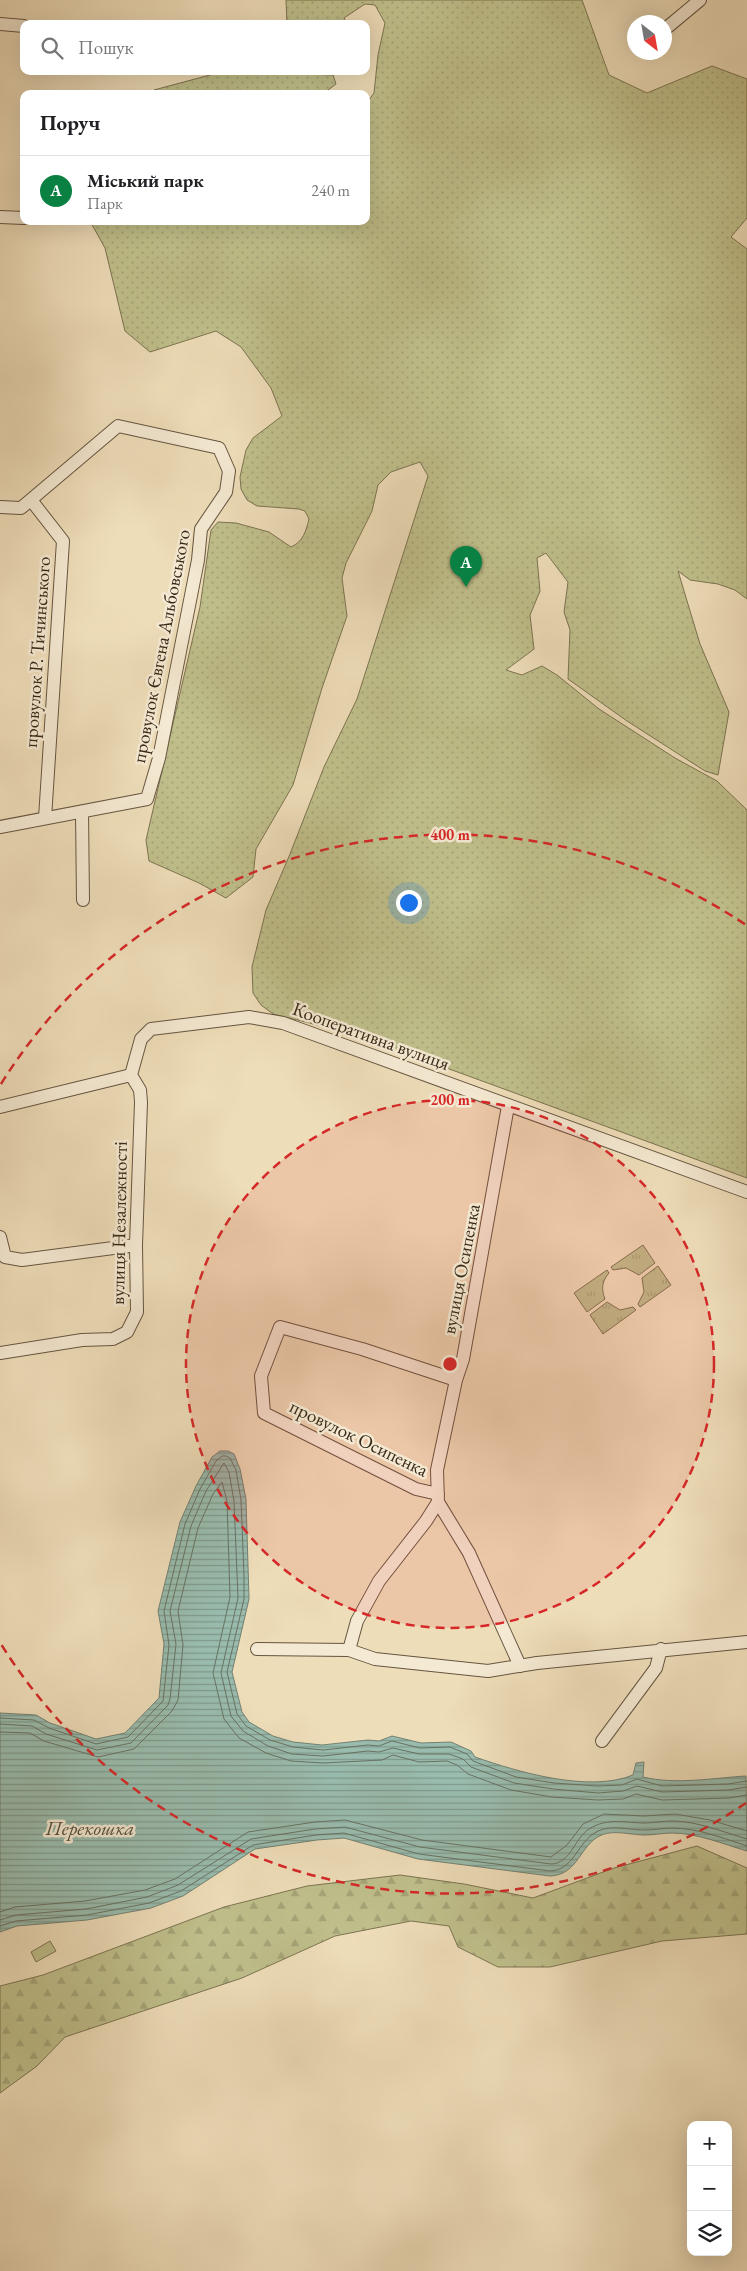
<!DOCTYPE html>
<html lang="uk">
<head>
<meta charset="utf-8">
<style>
	body { margin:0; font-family:"EB Garamond",serif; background:#f2f2f2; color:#202124 }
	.controls { position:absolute; right:15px; bottom:15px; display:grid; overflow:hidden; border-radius:10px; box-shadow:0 5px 20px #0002 }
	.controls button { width:45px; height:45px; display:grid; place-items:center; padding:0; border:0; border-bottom:1px solid #e0e0e0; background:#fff; color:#202124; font:25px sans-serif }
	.compass { position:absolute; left:627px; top:15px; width:45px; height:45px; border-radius:50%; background:#fff; box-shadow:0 5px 20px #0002; rotate:149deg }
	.you { position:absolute; left:408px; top:902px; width:18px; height:18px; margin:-12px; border:4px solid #fff; border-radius:50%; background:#1a73e8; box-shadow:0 0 0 8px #1a73e833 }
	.badge { display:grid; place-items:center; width:32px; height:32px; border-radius:50%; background:#0b8043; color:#fff; font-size:16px; font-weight:700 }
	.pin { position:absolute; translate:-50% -41px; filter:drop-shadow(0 1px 2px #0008) }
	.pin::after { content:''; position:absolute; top:26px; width:18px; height:15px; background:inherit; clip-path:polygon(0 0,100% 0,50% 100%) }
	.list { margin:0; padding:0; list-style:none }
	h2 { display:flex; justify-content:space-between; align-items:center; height:65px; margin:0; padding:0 20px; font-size:21px }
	h2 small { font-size:16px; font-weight:400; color:#757577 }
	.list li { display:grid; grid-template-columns:32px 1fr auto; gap:15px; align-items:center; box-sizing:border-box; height:70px; padding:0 20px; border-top:1px solid #e0e0e0 }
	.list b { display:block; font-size:19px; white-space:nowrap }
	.list p { margin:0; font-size:16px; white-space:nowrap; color:#757577 }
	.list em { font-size:16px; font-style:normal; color:#757577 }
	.icon { flex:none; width:28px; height:28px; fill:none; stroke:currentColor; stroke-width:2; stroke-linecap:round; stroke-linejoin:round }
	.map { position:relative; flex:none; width:747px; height:2271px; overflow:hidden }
	.search { position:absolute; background:#fff; box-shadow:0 5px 20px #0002; left:20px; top:20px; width:350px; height:55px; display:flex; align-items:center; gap:12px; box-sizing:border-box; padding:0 18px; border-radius:10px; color:#757577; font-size:19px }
	.panel { position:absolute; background:#fff; box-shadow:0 5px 20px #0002; left:20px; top:90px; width:350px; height:135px; border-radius:10px }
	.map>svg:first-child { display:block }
</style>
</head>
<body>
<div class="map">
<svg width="747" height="2271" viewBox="0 0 747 2271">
	<defs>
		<pattern id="grass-tufts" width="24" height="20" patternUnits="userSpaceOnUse" patternTransform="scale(1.25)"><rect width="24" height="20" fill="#bfbf8b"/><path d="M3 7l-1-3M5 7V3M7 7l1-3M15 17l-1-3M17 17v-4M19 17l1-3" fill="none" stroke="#a5a477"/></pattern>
		<pattern id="forest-firs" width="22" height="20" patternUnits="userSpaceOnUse" patternTransform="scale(1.25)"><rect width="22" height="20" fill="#bfbf8b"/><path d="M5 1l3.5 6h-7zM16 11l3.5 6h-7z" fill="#a5a477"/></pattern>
		<pattern id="park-dots" width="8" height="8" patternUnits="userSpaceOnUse" patternTransform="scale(1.25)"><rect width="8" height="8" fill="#bfbf8b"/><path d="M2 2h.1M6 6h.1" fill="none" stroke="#a5a477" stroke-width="1.8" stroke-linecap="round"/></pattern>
		<pattern id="water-rules" width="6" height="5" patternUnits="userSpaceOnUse" patternTransform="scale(1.25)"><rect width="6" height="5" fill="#99bcae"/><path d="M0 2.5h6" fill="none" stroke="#7e998d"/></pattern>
	</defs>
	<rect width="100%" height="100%" fill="#eeddb9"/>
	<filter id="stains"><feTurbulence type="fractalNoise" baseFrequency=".004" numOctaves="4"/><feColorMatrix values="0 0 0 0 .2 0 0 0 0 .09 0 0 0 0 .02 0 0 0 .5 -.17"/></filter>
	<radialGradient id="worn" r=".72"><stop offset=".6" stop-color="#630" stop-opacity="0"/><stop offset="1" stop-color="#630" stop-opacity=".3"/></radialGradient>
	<path fill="url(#grass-tufts)" stroke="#7c7451" d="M 643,1245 L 655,1263 L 639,1275 L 626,1268 L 613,1270 L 611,1267 Z
		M 658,1266 L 671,1285 L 640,1307 L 638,1304 L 644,1292 L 642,1278 Z
		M 607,1270 L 609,1273 C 602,1281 601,1289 605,1299 L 587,1312 L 574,1293 Z
		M 607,1302 L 620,1310 L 633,1307 L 636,1310 L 603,1334 L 590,1315 Z"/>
	<path fill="url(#forest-firs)" stroke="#7c7451" d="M 697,1846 L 747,1868 L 747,1934 L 662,1941 L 550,1967 L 498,1967 L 458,1947 L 449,1926 L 411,1921 L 335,1936 L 242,1978 L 65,2037 L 37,2066 L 0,2093 L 0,1986 L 43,1975 L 224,1907 L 307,1886 L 400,1875 L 464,1884 L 533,1898 L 614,1868 Z"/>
	<path fill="url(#park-dots)" stroke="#7c7451" d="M 286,0 L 582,0 L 609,75 L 647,93 L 712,66 L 747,79 L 747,218 L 731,237 L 747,249 L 747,599 L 735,590 L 718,584 L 690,580 L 678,571 L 700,644 L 729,712 L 718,775 L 705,771 L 627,721 L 568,679 L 570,630 L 564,612 L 568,582 L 546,553 L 537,558 L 540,591 L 530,615 L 534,649 L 506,670 L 522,675 L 542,666 L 557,675 L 599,709 L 675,758 L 717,781 L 747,810 L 747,1178 L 422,1059 L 310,1023 L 273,1014 L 261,1005 L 253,993 L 252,967 L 266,910 L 290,854 L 324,767 L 357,699 L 428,476 L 420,462 L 391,472 L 378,485 L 372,511 L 346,563 L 342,578 L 347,616 L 322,688 L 293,785 L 256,849 L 253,877 L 226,898 L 199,883 L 149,861 L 146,840 L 200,607 L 211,530 L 218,522 L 236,523 L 269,532 L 291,547 C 303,542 306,531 309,519 L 305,511 L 299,509 L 257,506 L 247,500 L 241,489 L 240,477 L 246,450 L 253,438 L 282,416 L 271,388 L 241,347 L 216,331 L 150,352 L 125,331 L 105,248 L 90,221 L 366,221 L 366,104 L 374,93 L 378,55 L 385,23 L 375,5 L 365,4 L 344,18 L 347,24 L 287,24 Z
		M 225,71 L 333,75 L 336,84 L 328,90 L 328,94 L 151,94 L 154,90 Z"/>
	<path fill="#bfbf8b" stroke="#7c7451" d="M 50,1941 L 56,1951 L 36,1962 L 31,1952 Z"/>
	<path fill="url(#water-rules)" stroke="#728172" d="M 220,1451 L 228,1451 L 234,1454 L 240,1469 L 246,1499 L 249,1599 L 232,1672 L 242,1712 L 249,1722 L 273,1736 L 293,1742 L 322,1745 L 368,1740 L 379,1741 L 392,1736 L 421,1743 L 451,1742 L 471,1751 L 475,1757 C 518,1772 589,1793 633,1775 L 636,1763 L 644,1762 L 643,1777 C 676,1785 713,1778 746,1776 L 747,1851 C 723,1844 697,1833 672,1833 C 663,1833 654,1835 645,1835 C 628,1835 611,1828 596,1838 C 579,1850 576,1875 550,1876 L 418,1859 L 344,1838 L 317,1840 L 255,1849 L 183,1896 L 151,1908 L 87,1920 L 17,1926 L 0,1932 L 0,1713 L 36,1715 L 50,1723 L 96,1739 L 125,1733 L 159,1698 L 164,1644 L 158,1611 L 180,1522 L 196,1486 L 212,1457 Z"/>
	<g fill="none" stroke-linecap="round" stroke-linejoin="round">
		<path stroke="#687262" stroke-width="1" d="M 0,1718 L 34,1720 L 49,1728 L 96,1744 L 128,1737 L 163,1701 L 169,1645 L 164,1611 L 185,1524 L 200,1489 L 216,1461 L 222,1456 L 226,1456 L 230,1458 L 236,1470 L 241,1500 L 244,1575 L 244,1599 L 227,1672 L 237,1714 L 246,1726 L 270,1740 L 293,1747 L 323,1750 L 368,1745 L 379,1746 L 392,1741 L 420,1748 L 450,1747 L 467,1754 L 473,1761 L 516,1777 L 554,1783 L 597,1786 L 622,1785 L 637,1779 L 662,1786 L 728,1784 L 747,1781
			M 0,1724 L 32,1726 L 46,1734 L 97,1750 L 131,1743 L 168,1705 L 170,1699 L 176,1644 L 170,1611 L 191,1526 L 206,1491 L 224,1463 L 229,1472 L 234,1501 L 238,1598 L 221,1673 L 231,1716 L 243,1731 L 268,1746 L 292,1754 L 323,1756 L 368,1751 L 379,1752 L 393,1748 L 419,1754 L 449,1754 L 463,1759 L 471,1767 L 514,1783 L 553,1789 L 598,1793 L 623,1791 L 637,1786 L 662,1792 L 728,1790 L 747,1787
			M 0,1732 L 30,1733 L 44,1741 L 98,1757 L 134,1749 L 172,1711 L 178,1700 L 183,1645 L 178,1611 L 198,1528 L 213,1494 L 222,1482 L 227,1501 L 230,1597 L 213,1673 L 224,1719 L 239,1738 L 266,1753 L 291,1761 L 323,1763 L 382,1760 L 393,1755 L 419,1762 L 447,1761 L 457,1765 L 468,1774 L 511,1790 L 552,1797 L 598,1800 L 623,1799 L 636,1794 L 662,1800 L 729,1798 L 747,1795
			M 0,1912 L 15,1907 L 85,1901 L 145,1890 L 175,1879 L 248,1832 L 315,1822 L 345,1820 L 422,1840 L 551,1857 L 567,1845 L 583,1824 L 604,1814 L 644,1816 L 675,1814 L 710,1820 L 747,1831
			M 0,1920 L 16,1915 L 86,1909 L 147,1897 L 178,1885 L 251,1839 L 315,1829 L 345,1827 L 420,1847 L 551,1864 C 570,1864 575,1838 589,1829 C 608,1817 625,1823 645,1823 C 654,1823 663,1821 672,1821 C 697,1821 723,1832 747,1839
			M 0,1926 L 16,1921 L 87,1915 L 149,1903 L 181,1891 L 253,1845 L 316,1835 L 344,1833 L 419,1854 L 550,1871 C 573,1870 577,1845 593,1834 C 609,1823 626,1830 645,1830 C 654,1830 663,1828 672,1828 C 697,1828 723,1838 747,1846"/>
		<g stroke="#665540" stroke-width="14">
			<path id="minor" d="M 0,24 L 24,26
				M 664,30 L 700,0
				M 0,217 L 24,218
				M 31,500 L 63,541 L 45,818
				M 0,507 L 21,508 L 118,426 L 219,448 L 229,471 L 226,492 L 201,529 L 198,560 L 159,758 L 147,799 L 0,827
				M 82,812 L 83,900
				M 131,1075 L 141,1039 L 151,1029 L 249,1017 L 283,1023 L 747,1192
				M 0,1107 L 131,1075
				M 0,1237 L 5,1257 L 22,1260 L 136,1245
				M 0,1353 L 82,1340 L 113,1339 L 127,1332 L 137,1312 L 136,1245 L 141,1102 L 140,1090 L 131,1075
				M 438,1494 L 416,1489 L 264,1413 L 261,1376 L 280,1327 L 362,1349 L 456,1380
				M 438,1502 L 469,1553 L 520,1666
				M 257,1649 L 349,1650 L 375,1659 L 488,1671 L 537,1663 L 747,1642
				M 349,1650 L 357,1621 L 379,1581 L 426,1521 L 438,1502 L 437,1470 L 456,1380 L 463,1359 L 508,1106
				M 602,1741 L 656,1668 L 661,1649"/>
		</g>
		<use href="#minor" stroke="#f4e9d2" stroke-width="12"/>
	</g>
	<circle cx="450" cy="1364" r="264" fill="#d62828" fill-opacity=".12"/>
	<g fill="none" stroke="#d62828" stroke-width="2.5" stroke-dasharray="9 6">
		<circle cx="450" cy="1364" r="264"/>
		<path d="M746 1803A529 529 0 0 1 1 1644M1 1084A529 529 0 0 1 746 925"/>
	</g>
	<g text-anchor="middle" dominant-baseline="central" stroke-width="5" stroke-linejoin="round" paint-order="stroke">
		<g font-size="19" fill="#382817" stroke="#f4e9d2">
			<text transform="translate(161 646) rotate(-79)">провулок Євгена Альбовського</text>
			<text transform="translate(37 652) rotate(-86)">провулок Р. Тичинського</text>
			<text transform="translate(371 1036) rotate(20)">Кооперативна вулиця</text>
			<text transform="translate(119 1223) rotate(-89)">вулиця Незалежності</text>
			<text transform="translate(461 1269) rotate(-79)">вулиця Осипенка</text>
			<text transform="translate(359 1438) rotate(26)">провулок Осипенка</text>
		</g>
		<g font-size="20" font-style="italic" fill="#504d3d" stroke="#f4e9d2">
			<text x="90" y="1828">Перекошка</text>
		</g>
	</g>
	<circle cx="450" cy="1364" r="8" fill="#d62828" stroke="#f4e9d2" stroke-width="2.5"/>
	<g font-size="15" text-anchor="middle" font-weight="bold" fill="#d62828" stroke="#f4e9d2" stroke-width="5" stroke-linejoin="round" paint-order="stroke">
		<text x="450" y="840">400 m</text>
		<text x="450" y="1105">200 m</text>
	</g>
	<rect width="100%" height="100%" filter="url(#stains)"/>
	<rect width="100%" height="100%" fill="url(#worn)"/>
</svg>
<div class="controls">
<button>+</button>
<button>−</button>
<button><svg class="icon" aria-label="layers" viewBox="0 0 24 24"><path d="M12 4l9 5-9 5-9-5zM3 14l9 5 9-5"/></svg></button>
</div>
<svg class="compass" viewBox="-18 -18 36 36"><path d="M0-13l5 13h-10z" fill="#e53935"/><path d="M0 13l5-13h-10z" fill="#757577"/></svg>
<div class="you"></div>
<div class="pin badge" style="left:466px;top:587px">A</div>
<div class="search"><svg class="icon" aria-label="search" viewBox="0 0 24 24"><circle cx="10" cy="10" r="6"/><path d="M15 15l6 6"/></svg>Пошук</div>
<section class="panel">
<h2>Поруч<small></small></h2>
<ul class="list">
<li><span class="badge">A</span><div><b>Міський парк</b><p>Парк</p></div><em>240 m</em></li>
</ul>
</section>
</div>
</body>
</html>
